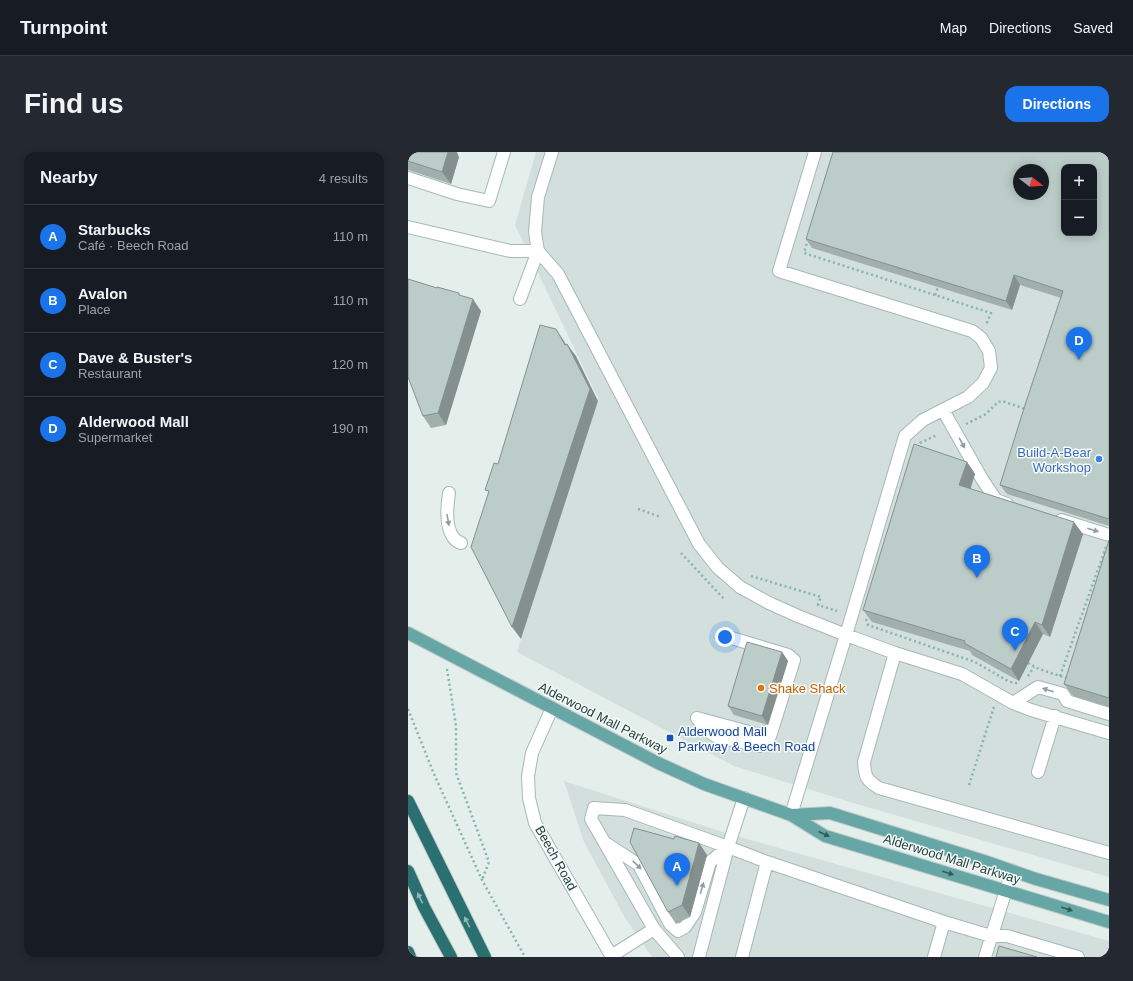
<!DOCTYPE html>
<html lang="en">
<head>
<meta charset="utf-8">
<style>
	body { margin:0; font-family:Arial,sans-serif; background:#242831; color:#f1f3f6 }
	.controls { position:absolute; right:12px; top:12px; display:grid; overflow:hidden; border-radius:8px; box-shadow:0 2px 10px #0003 }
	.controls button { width:36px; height:36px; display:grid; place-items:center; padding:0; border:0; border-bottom:1px solid #363941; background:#171b24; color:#f1f3f6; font:20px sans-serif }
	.compass { position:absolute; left:605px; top:12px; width:36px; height:36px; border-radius:50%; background:#171b24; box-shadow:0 2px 10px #0003; rotate:107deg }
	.you { position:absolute; left:317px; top:485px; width:14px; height:14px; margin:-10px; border:3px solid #fff; border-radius:50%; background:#1a73e8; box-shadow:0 0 0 6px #1a73e833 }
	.badge { display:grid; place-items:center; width:26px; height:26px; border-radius:50%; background:#1a73e8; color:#fff; font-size:13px; font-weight:700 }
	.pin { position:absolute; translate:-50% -33px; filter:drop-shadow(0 1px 2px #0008) }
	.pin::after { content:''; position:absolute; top:21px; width:14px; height:12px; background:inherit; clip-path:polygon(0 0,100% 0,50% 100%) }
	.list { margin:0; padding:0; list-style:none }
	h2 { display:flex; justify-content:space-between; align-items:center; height:52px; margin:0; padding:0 16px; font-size:17px }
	h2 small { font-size:13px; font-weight:400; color:#9ea1a6 }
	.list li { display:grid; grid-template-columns:26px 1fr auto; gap:12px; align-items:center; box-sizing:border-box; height:64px; padding:0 16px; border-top:1px solid #363941 }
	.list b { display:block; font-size:15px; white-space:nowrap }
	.list p { margin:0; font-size:13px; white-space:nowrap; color:#9ea1a6 }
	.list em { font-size:13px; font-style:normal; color:#9ea1a6 }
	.map { position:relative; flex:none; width:701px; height:805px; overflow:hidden; border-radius:12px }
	header { display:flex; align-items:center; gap:24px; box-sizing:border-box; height:56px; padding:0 20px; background:#171b24; border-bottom:1px solid #363941 }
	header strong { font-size:19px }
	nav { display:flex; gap:22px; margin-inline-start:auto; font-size:14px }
	.intro { display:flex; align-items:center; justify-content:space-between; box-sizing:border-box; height:96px; padding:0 24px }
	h1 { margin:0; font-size:28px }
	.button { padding:10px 18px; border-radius:12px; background:#1a73e8; color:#fff; font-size:14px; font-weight:700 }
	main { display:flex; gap:24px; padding:0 24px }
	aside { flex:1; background:#171b24; border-radius:12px; box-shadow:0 2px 10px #0003 }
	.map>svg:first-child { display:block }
</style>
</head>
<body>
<header>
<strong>Turnpoint</strong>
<nav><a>Map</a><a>Directions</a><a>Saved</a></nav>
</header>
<div class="intro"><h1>Find us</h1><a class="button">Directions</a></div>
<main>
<aside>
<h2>Nearby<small>4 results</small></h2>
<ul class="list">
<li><span class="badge">A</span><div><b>Starbucks</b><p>Café · Beech Road</p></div><em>110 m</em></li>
<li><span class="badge">B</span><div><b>Avalon</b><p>Place</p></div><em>110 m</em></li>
<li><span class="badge">C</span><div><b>Dave &amp; Buster's</b><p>Restaurant</p></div><em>120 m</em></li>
<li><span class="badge">D</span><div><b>Alderwood Mall</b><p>Supermarket</p></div><em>190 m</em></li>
</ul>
</aside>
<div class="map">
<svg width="701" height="805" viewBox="0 0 701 805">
	<rect width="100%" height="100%" fill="#e4efec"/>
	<path fill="#d2dfdd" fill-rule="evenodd" d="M 128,0 L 701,0 L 701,725 L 442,650 L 326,614 L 109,500 L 190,246 L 107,73 ZM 656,15 L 686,15 L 686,81 L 656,81 ZM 611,18 L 635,18 L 635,42 L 611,42 Z
		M 156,629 L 318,681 L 701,789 L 701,805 L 244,805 L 217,766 L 176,690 Z"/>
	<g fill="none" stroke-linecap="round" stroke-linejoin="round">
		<g stroke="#a6b8b5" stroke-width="14">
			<path id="minor" d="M 0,26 L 49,42 L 81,49 L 96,0
				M 0,75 L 102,99 L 130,99
				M 130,99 L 150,122 L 291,392 L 310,416 L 332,435 L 361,451 L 390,464 L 438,483 L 487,501 L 554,522 L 605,551 L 623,558 L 701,581
				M 130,99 L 127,80 L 130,45 L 144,0
				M 112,147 L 130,99
				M 535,258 L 574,327 L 588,348 L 599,352
				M 41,341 C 39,354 37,374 45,385 C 47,388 50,390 53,391
				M 653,368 L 701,383
				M 487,501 L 456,610 C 457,625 458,628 471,636 L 701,701
				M 605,551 L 630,535 L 655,542 L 659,549 L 701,562
				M 144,556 L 124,601 L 120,624 L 121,646 L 127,671 L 204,805
				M 289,566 L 352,583 L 361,578 L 365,575 L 386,508 L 380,503 L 317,484
				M 289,566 L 300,579 L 309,585 L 352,594 L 360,590 L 365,575
				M 630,620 L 647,564
				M 383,663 L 438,483 L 497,284 L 515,268 L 560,245 L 575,231 L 583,216 L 581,199 L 573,186 L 564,179 L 371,119 L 407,0
				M 199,692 L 231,713 L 262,772 L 270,779 L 277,775 L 287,760 L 302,710 L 320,695
				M 203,804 L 246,777
				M 270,805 L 246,777 L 183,667 L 186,656 L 217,658 L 320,695 L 359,710 L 536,770
				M 291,805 L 320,695 L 336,646
				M 334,805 L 359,710
				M 526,805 L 536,770 L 583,784 L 599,784 L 670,805
				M 577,805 L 604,719"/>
		</g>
		<g stroke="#c1caca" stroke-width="14">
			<path id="major" d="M 0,481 L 250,611 L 296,632 L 383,663 L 417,684 L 701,770
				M 383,663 L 422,661 L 579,710 L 628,727 L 701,748"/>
		</g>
		<g stroke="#c1caca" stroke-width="14">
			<path id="highway" d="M 0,649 L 77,805
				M 0,719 L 16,755 L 43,805
				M 0,800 L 2,805"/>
		</g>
		<path stroke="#83b4b0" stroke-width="2.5" stroke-dasharray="2 3" stroke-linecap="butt" d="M 400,87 L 396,101 L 583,161 L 578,173
			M 527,143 L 530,135
			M 558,272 L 578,262 L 590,250 L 594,249 L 618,257
			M 511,296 L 512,291 L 529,283
			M 230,357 L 253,365
			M 273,401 L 317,448
			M 343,424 L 413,445 L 410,453 L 429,459
			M 458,467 L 460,473 L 567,510 L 600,529 L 606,531 L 610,531
			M 620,511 L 631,517 L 661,527
			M 39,517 L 48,574 L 48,621 L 81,710 L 74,728
			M 620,524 L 626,515
			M 652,524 L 698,395
			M 0,557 L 26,622 L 74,728 L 117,805
			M 561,633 L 586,555"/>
		<use href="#minor" stroke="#fff" stroke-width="12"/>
		<use href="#major" stroke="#66a7a5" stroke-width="12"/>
		<use href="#highway" stroke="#2b7071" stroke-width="12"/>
	</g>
	<path fill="#a2b0ad" d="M 0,0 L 51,5 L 43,32 L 0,18 Z
		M 701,0 L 701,374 L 599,342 L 592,333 L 653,146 L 612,133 L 604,158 L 404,96 L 398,87 Z
		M 53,144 L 73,159 L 38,273 L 23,276 L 15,264 Z
		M 559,310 L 567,322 L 562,337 L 675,382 L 642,485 L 635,482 L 611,529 L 564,503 L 562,499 L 464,470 L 455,458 Z
		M 701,388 L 701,555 L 665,544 L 656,532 Z
		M 374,500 L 380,509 L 360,573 L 326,563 L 320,554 Z
		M 266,687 L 291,691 L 299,703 L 282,765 L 268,772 L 260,760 Z"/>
	<path fill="#84908d" d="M 40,0 L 49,0 L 51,5 L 43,32 L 34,20 Z
		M 606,123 L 612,133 L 604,158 L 598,149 Z
		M 65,147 L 73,159 L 38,273 L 30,261 Z
		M 148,177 L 156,189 L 165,205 L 157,193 Z
		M 159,192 L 168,204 L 190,249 L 113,487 L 104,475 Z
		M 559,310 L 567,322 L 560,345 L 551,333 Z
		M 666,370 L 675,382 L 642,485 L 634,473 Z
		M 627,470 L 635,482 L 611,529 L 603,517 Z
		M 374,500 L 380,509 L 360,573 L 354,564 Z
		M 291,691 L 299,703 L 282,765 L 274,753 Z"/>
	<path fill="#bccdc9" stroke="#84908d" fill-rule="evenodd" d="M 0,0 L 40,0 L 34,20 L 0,9 Z
		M 425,0 L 701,0 L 701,367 L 592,333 L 618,250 L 655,139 L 606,123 L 598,149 L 398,87 ZM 656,15 L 686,15 L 686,81 L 656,81 ZM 611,18 L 635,18 L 635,42 L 611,42 Z
		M 0,127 L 29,136 L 29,135 L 51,141 L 51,143 L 65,147 L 30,261 L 15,264 L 0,225 Z
		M 132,173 L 148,177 L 157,193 L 159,192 L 182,237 L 104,475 L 63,395 L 81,339 L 77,338 L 86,311 L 90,312 Z
		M 506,292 L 559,310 L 551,333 L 666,370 L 634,473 L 627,470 L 603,517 L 556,491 L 557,489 L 455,458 Z
		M 701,388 L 701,546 L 656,532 Z
		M 339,490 L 374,500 L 354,564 L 320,554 Z
		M 226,676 L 266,687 L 267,684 L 291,691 L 274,753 L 260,760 L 222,690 Z
		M 591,794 L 629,805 L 588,805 Z"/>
	<defs><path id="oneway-solid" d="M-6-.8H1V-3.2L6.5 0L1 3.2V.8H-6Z"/></defs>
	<g fill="#90a0a0">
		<use href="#oneway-solid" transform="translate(554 291) rotate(61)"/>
		<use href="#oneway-solid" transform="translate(40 368) rotate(80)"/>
		<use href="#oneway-solid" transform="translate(685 378) rotate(17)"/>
		<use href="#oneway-solid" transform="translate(640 538) rotate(-163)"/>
		<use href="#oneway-solid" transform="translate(229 713) rotate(44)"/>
		<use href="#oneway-solid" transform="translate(294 736) rotate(-74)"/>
	</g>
	<g fill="#335b5a">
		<use href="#oneway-solid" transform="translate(416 682) rotate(25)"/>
		<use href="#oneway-solid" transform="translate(540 721) rotate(17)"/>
		<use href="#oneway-solid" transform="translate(659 757) rotate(17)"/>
	</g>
	<g fill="#90b6b5">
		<use href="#oneway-solid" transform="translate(12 746) rotate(-115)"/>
		<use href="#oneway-solid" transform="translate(59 770) rotate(-116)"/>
	</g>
	<circle fill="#3f7fe0" stroke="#f6fbf9" stroke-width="1.5" cx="691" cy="307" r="4"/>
	<circle fill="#e8710a" stroke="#f6fbf9" stroke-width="1.5" cx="353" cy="536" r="4"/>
	<rect fill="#1a4fb4" stroke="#f6fbf9" stroke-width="1.5" x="258" y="582" width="8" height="8" rx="2"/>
	<g text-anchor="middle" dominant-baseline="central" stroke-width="3" stroke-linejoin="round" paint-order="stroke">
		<g font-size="13" fill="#366cbe" stroke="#f6fbf9" text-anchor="end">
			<text x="683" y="300">Build-A-Bear<tspan x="683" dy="15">Workshop</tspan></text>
		</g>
		<g font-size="13" fill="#c56008" stroke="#f6fbf9" text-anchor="start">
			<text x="361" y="536">Shake Shack</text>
		</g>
		<g font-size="13" fill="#224241" stroke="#f6fbf9">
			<text transform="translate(195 566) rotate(27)">Alderwood Mall Parkway</text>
			<text transform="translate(148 706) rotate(61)">Beech Road</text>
			<text transform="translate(544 707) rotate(17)">Alderwood Mall Parkway</text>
		</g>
		<g font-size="13" fill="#164399" stroke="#f6fbf9" text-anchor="start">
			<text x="270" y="579">Alderwood Mall<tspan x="270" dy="15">Parkway &amp; Beech Road</tspan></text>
		</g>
	</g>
</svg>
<div class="controls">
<button>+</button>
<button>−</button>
</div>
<svg class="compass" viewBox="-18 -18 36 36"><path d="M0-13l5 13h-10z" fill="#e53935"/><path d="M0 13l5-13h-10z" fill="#9ea1a6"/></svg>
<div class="you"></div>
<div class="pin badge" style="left:269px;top:734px">A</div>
<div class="pin badge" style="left:569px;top:426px">B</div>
<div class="pin badge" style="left:607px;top:499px">C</div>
<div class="pin badge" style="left:671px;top:208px">D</div>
</div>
</main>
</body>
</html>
